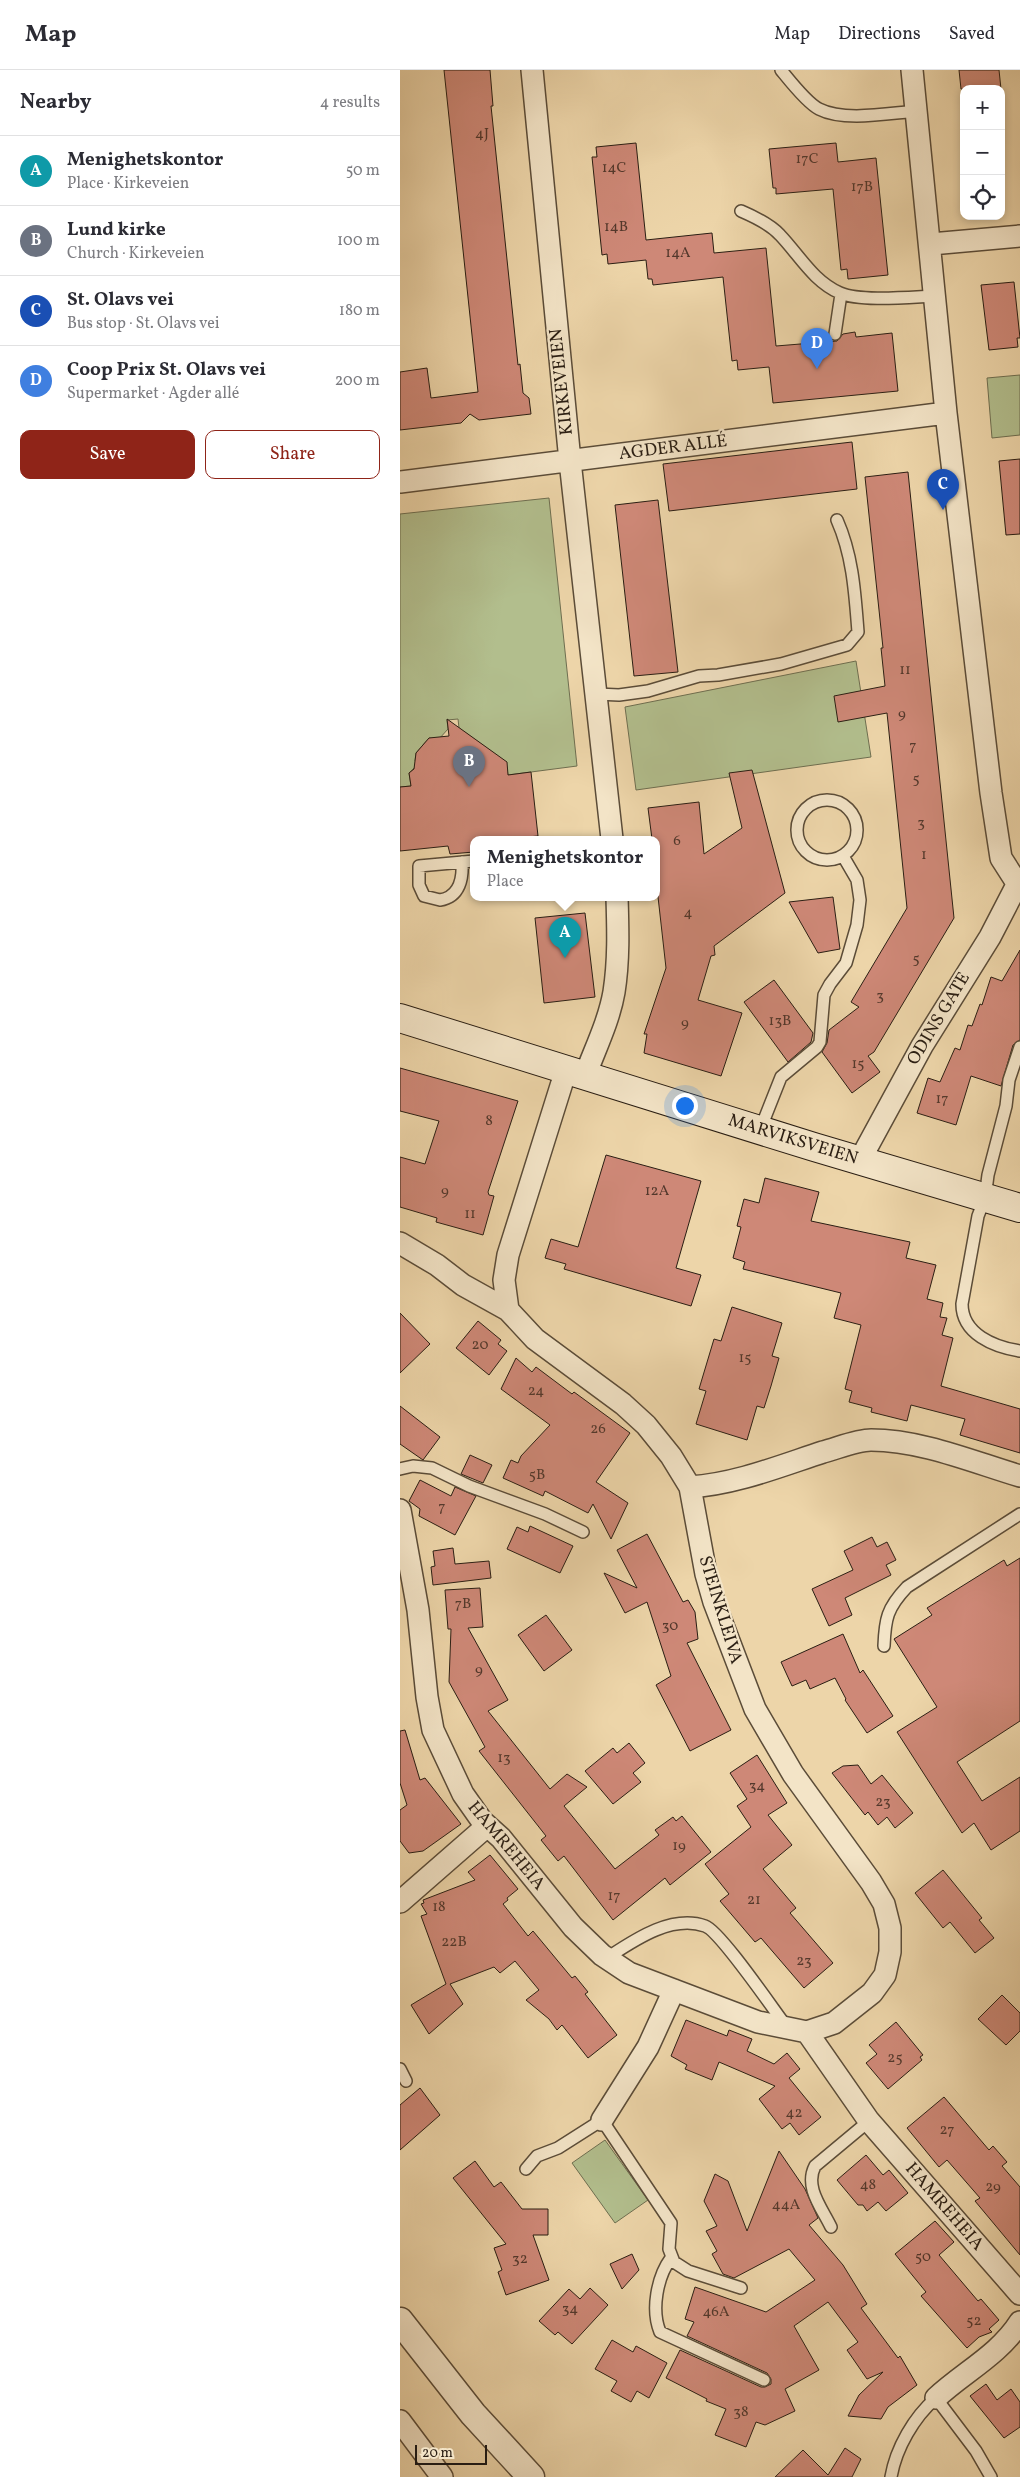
<!DOCTYPE html>
<html lang="en">
<head>
<meta charset="utf-8">
<style>
	body { margin:0; font-family:Vollkorn,serif; background:#f2f2f3; color:#2b2b33 }
	.controls { position:absolute; right:15px; top:15px; display:grid; overflow:hidden; border-radius:10px; box-shadow:0 2px 8px #0003 }
	.controls button { width:45px; height:45px; display:grid; place-items:center; padding:0; border:0; border-bottom:1px solid #e1e1e2; background:#fff; color:#2b2b33; font:25px sans-serif }
	.scale { position:absolute; left:15px; bottom:12px; width:72px; box-sizing:border-box; padding-left:5px; border:2px solid #2a1e13; border-top:0; font-size:14px; line-height:18px; white-space:nowrap; color:#2a1e13; -webkit-text-stroke:4px #f3e4c7; paint-order:stroke }
	.you { position:absolute; left:284px; top:1035px; width:18px; height:18px; margin:-12px; border:4px solid #fff; border-radius:50%; background:#1a73e8; box-shadow:0 0 0 8px #1a73e833 }
	.badge { display:grid; place-items:center; width:32px; height:32px; border-radius:50%; background:#8f2418; color:#fff; font-size:16px; font-weight:700 }
	.pin { position:absolute; translate:-50% -41px; filter:drop-shadow(0 1px 2px #0008) }
	.pin::after { content:''; position:absolute; top:26px; width:18px; height:15px; background:inherit; clip-path:polygon(0 0,100% 0,50% 100%) }
	.popup { position:absolute; left:70px; top:766px; width:190px; height:65px; box-sizing:border-box; display:grid; place-content:center; border-radius:10px; background:#fff; filter:drop-shadow(0 1px 4px #0005); font-size:16px; white-space:nowrap; color:#7c7c81 }
	.popup b { font-size:19px; color:#2b2b33 }
	.popup::after { content:''; position:absolute; left:50%; top:100%; margin-left:-10px; border:10px solid transparent; border-top-color:#fff }
	.list { margin:0; padding:0; list-style:none }
	h2 { display:flex; justify-content:space-between; align-items:center; height:65px; margin:0; padding:0 20px; font-size:21px }
	h2 small { font-size:16px; font-weight:400; color:#7c7c81 }
	.list li { display:grid; grid-template-columns:32px 1fr auto; gap:15px; align-items:center; box-sizing:border-box; height:70px; padding:0 20px; border-top:1px solid #e1e1e2 }
	.list b { display:block; font-size:19px; white-space:nowrap }
	.list p { margin:0; font-size:16px; white-space:nowrap; color:#7c7c81 }
	.list em { font-size:16px; font-style:normal; color:#7c7c81 }
	.actions { display:flex; gap:10px; padding:15px 20px }
	.actions a { flex:1; padding:11px 0; border:1px solid #8f2418; border-radius:10px; text-align:center; font-size:18px; color:#8f2418 }
	.actions .main { background:#8f2418; color:#fff }
	.icon { flex:none; width:28px; height:28px; fill:none; stroke:currentColor; stroke-width:2; stroke-linecap:round; stroke-linejoin:round }
	.map { position:relative; flex:none; width:620px; height:2407px; overflow:hidden }
	header { display:flex; align-items:center; gap:30px; box-sizing:border-box; height:70px; padding:0 25px; background:#fff; border-bottom:1px solid #e1e1e2 }
	header strong { font-size:24px }
	nav { display:flex; gap:28px; margin-inline-start:auto; font-size:18px }
	main { display:flex }
	aside { flex:1; background:#fff }
	.map>svg:first-child { display:block }
</style>
</head>
<body>
<header>
<strong>Map</strong>
<nav><a>Map</a><a>Directions</a><a>Saved</a></nav>
</header>
<main>
<aside>
<h2>Nearby<small>4 results</small></h2>
<ul class="list">
<li><span class="badge" style="background:#0f9aa8">A</span><div><b>Menighetskontor</b><p>Place · Kirkeveien</p></div><em>50 m</em></li>
<li><span class="badge" style="background:#6b7280">B</span><div><b>Lund kirke</b><p>Church · Kirkeveien</p></div><em>100 m</em></li>
<li><span class="badge" style="background:#1a4fb4">C</span><div><b>St. Olavs vei</b><p>Bus stop · St. Olavs vei</p></div><em>180 m</em></li>
<li><span class="badge" style="background:#3f7fe0">D</span><div><b>Coop Prix St. Olavs vei</b><p>Supermarket · Agder allé</p></div><em>200 m</em></li>
</ul>
<div class="actions"><a class="main">Save</a><a>Share</a></div>
</aside>
<div class="map">
<svg width="620" height="2407" viewBox="0 0 620 2407">
	<rect width="100%" height="100%" fill="#edd5a9"/>
	<filter id="stains"><feTurbulence type="fractalNoise" baseFrequency=".004" numOctaves="4"/><feColorMatrix values="0 0 0 0 .2 0 0 0 0 .09 0 0 0 0 .02 0 0 0 .5 -.17"/></filter>
	<radialGradient id="worn" r=".72"><stop offset=".6" stop-color="#630" stop-opacity="0"/><stop offset="1" stop-color="#630" stop-opacity=".3"/></radialGradient>
	<path fill="#b2be8d" stroke="#6e6e50" d="M 620,305 L 620,365 L 592,368 L 587,308 Z
		M 149,428 L 177,696 L 108,705 L 106,692 L 59,658 L 58,649 L 47,650 L 48,659 L 39,669 L 29,668 L 16,683 L 15,691 L 18,694 L 9,703 L 11,716 L 0,717 L 0,444 Z
		M 456,591 L 471,687 L 236,720 L 225,637 Z
		M 205,2070 L 248,2130 L 215,2153 L 172,2093 Z"/>
	<path fill="#ce8877" stroke="#2a1e13" d="M 44,0 L 90,0 L 93,36 L 91,36 L 118,295 L 120,294 L 123,323 L 129,328 L 131,344 L 79,350 L 70,344 L 61,353 L 0,360 L 0,302 L 27,298 L 31,328 L 78,322 Z
		M 559,0 L 599,0 L 601,19 L 561,19 Z
		M 236,73 L 246,170 L 312,163 L 314,183 L 366,178 L 376,276 L 437,271 L 443,264 L 455,262 L 456,267 L 492,263 L 498,321 L 373,333 L 369,297 L 338,300 L 337,290 L 332,291 L 323,207 L 253,215 L 252,209 L 248,209 L 246,190 L 208,194 L 207,184 L 202,185 L 192,87 L 197,87 L 196,77 Z
		M 436,73 L 438,92 L 476,88 L 488,205 L 448,209 L 447,199 L 441,200 L 433,119 L 376,124 L 376,118 L 373,118 L 369,79 Z
		M 614,212 L 620,268 L 617,268 L 618,277 L 589,280 L 581,215 Z
		M 452,372 L 457,419 L 269,441 L 263,394 Z
		M 620,389 L 620,464 L 606,465 L 599,391 Z
		M 508,402 L 554,848 L 474,982 L 468,986 L 480,1002 L 452,1023 L 422,982 L 427,973 L 429,960 L 459,937 L 451,932 L 507,838 L 487,643 L 438,652 L 434,626 L 485,616 L 481,578 L 483,578 L 465,407 Z
		M 258,430 L 278,602 L 234,606 L 215,435 Z
		M 47,649 L 107,692 L 108,705 L 131,702 L 138,766 L 107,769 L 74,769 L 74,782 L 50,784 L 48,776 L 0,781 L 0,717 L 11,716 L 9,703 L 14,699 L 16,683 L 29,668 L 49,666 Z
		M 352,700 L 385,823 L 314,876 L 315,885 L 311,886 L 298,930 L 342,943 L 321,1006 L 244,983 L 247,964 L 244,964 L 266,898 L 256,809 L 256,769 L 252,769 L 248,738 L 299,732 L 304,784 L 342,758 L 329,703 Z
		M 433,827 L 440,879 L 418,883 L 389,832 Z
		M 185,843 L 195,927 L 144,933 L 135,848 Z
		M 620,880 L 620,970 L 613,975 L 601,1016 L 571,1006 L 556,1055 L 517,1043 L 528,1008 L 540,1012 L 555,978 L 560,980 L 568,955 L 572,956 L 580,934 L 582,935 L 591,907 L 602,911 Z
		M 374,910 L 413,963 L 411,972 L 388,992 L 344,932 Z
		M 0,998 L 118,1031 L 88,1122 L 89,1125 L 94,1126 L 83,1165 L 36,1152 L 37,1148 L 0,1137 L 0,1087 L 25,1094 L 39,1051 L 0,1041 Z
		M 206,1085 L 301,1111 L 276,1198 L 301,1205 L 291,1236 L 164,1199 L 166,1194 L 145,1188 L 151,1169 L 178,1177 Z
		M 365,1108 L 419,1122 L 411,1151 L 510,1172 L 506,1188 L 536,1195 L 527,1229 L 543,1233 L 540,1247 L 547,1248 L 542,1265 L 553,1268 L 541,1316 L 620,1339 L 620,1383 L 560,1365 L 565,1349 L 511,1335 L 507,1351 L 471,1342 L 472,1338 L 449,1332 L 452,1321 L 445,1319 L 461,1255 L 434,1248 L 441,1223 L 343,1199 L 345,1192 L 333,1188 L 341,1157 L 337,1156 L 344,1129 L 359,1133 Z
		M 332,1237 L 382,1253 L 372,1286 L 379,1288 L 371,1316 L 364,1338 L 357,1336 L 347,1370 L 296,1354 L 306,1321 L 299,1319 L 314,1269 L 321,1271 Z
		M 0,1243 L 30,1274 L 0,1303 Z
		M 78,1251 L 101,1270 L 98,1274 L 107,1281 L 89,1305 L 56,1278 Z
		M 116,1288 L 132,1302 L 136,1297 L 172,1324 L 174,1322 L 230,1363 L 196,1412 L 228,1433 L 211,1469 L 193,1434 L 188,1443 L 145,1421 L 143,1426 L 103,1408 L 111,1390 L 118,1393 L 121,1386 L 150,1355 L 101,1319 Z
		M 0,1336 L 40,1367 L 23,1390 L 0,1374 Z
		M 70,1385 L 92,1395 L 83,1413 L 61,1404 Z
		M 20,1410 L 51,1426 L 55,1417 L 76,1426 L 55,1465 L 19,1446 L 20,1439 L 9,1431 Z
		M 130,1456 L 173,1476 L 160,1503 L 107,1479 L 117,1457 L 128,1462 Z
		M 247,1464 L 283,1532 L 288,1530 L 295,1542 L 298,1569 L 287,1573 L 331,1660 L 290,1681 L 256,1615 L 271,1606 L 247,1532 L 225,1543 L 204,1503 L 237,1518 L 217,1480 Z
		M 472,1467 L 477,1477 L 487,1472 L 496,1490 L 486,1495 L 491,1505 L 445,1528 L 452,1545 L 429,1556 L 412,1519 L 453,1500 L 444,1481 Z
		M 53,1478 L 55,1494 L 89,1491 L 91,1508 L 33,1515 L 31,1497 L 35,1496 L 33,1481 Z
		M 620,1488 L 620,1651 L 557,1692 L 582,1731 L 620,1707 L 620,1761 L 591,1780 L 574,1753 L 562,1763 L 497,1662 L 537,1637 L 494,1569 L 532,1545 L 527,1538 L 604,1490 L 607,1496 Z
		M 80,1518 L 83,1557 L 68,1558 L 108,1630 L 88,1641 L 150,1719 L 167,1704 L 187,1717 L 164,1736 L 215,1799 L 259,1765 L 255,1760 L 273,1747 L 276,1751 L 282,1746 L 311,1782 L 270,1815 L 265,1808 L 213,1850 L 164,1786 L 158,1791 L 141,1770 L 146,1766 L 79,1681 L 85,1677 L 49,1612 L 51,1559 L 48,1559 L 45,1520 Z
		M 146,1545 L 172,1580 L 144,1601 L 118,1565 Z
		M 443,1564 L 460,1603 L 463,1600 L 493,1646 L 467,1663 L 445,1630 L 446,1629 L 435,1608 L 410,1619 L 406,1610 L 392,1616 L 381,1592 Z
		M 5,1660 L 20,1710 L 25,1708 L 61,1754 L 23,1781 L 9,1783 L 0,1771 L 0,1740 L 7,1735 L 0,1713 L 0,1661 Z
		M 229,1673 L 245,1693 L 233,1703 L 241,1712 L 213,1734 L 185,1701 L 213,1678 L 217,1683 Z
		M 357,1685 L 387,1733 L 368,1745 L 392,1775 L 363,1799 L 396,1838 L 390,1843 L 433,1893 L 404,1918 L 361,1868 L 355,1872 L 320,1831 L 329,1824 L 305,1794 L 351,1757 L 337,1736 L 347,1729 L 330,1703 Z
		M 458,1695 L 471,1714 L 482,1705 L 513,1743 L 495,1758 L 487,1747 L 478,1755 L 468,1742 L 465,1745 L 432,1703 L 443,1696 Z
		M 90,1785 L 118,1819 L 107,1828 L 108,1830 L 103,1834 L 128,1866 L 133,1861 L 172,1908 L 175,1906 L 188,1922 L 185,1924 L 217,1965 L 188,1988 L 162,1955 L 157,1960 L 149,1949 L 126,1930 L 139,1920 L 115,1891 L 100,1903 L 94,1897 L 50,1914 L 63,1934 L 29,1964 L 11,1935 L 46,1914 L 21,1846 L 27,1844 L 21,1834 L 24,1833 L 23,1830 L 75,1810 L 68,1802 Z
		M 543,1800 L 582,1848 L 579,1850 L 594,1868 L 575,1883 L 550,1852 L 543,1858 L 515,1823 Z
		M 602,1925 L 620,1943 L 620,1961 L 606,1975 L 578,1949 Z
		M 286,1950 L 327,1966 L 329,1960 L 352,1969 L 347,1981 L 374,1994 L 387,1983 L 400,1999 L 389,2008 L 421,2047 L 399,2065 L 390,2053 L 382,2059 L 359,2029 L 375,2016 L 319,1992 L 312,2010 L 285,1999 L 287,1995 L 271,1986 Z
		M 496,1952 L 523,1985 L 520,1987 L 522,1990 L 488,2019 L 466,1993 L 477,1984 L 469,1975 Z
		M 20,2018 L 40,2045 L 0,2080 L 0,2035 Z
		M 544,2027 L 589,2080 L 593,2076 L 607,2092 L 602,2096 L 620,2117 L 620,2185 L 575,2131 L 580,2128 L 547,2090 L 539,2097 L 507,2058 Z
		M 379,2081 L 405,2119 L 418,2148 L 409,2155 L 443,2195 L 467,2234 L 461,2238 L 498,2288 L 500,2286 L 517,2315 L 488,2337 L 481,2349 L 448,2346 L 459,2325 L 483,2302 L 467,2309 L 447,2280 L 458,2272 L 428,2232 L 394,2256 L 419,2300 L 385,2319 L 395,2341 L 365,2355 L 356,2352 L 346,2377 L 315,2365 L 326,2339 L 306,2331 L 307,2329 L 266,2308 L 280,2280 L 361,2317 L 365,2317 L 371,2314 L 371,2309 L 367,2303 L 287,2266 L 294,2252 L 285,2249 L 295,2217 L 366,2242 L 415,2210 L 389,2179 L 334,2208 L 323,2204 L 312,2184 L 317,2181 L 306,2161 L 317,2156 L 304,2131 L 315,2104 L 328,2111 L 347,2161 Z
		M 466,2085 L 483,2105 L 489,2100 L 508,2123 L 486,2141 L 478,2132 L 467,2141 L 463,2135 L 458,2135 L 437,2110 Z
		M 75,2091 L 94,2117 L 101,2112 L 122,2139 L 148,2139 L 148,2165 L 133,2165 L 149,2210 L 106,2225 L 98,2202 L 102,2200 L 94,2178 L 106,2174 L 53,2108 Z
		M 535,2151 L 554,2172 L 539,2185 L 578,2231 L 581,2229 L 599,2250 L 589,2259 L 592,2262 L 579,2267 L 567,2278 L 521,2226 L 526,2222 L 495,2184 Z
		M 232,2184 L 239,2200 L 222,2219 L 210,2194 Z
		M 190,2218 L 208,2235 L 172,2274 L 158,2262 L 155,2265 L 139,2251 L 169,2219 L 180,2229 Z
		M 212,2270 L 233,2282 L 236,2276 L 267,2293 L 249,2328 L 237,2321 L 231,2332 L 211,2321 L 217,2311 L 195,2299 Z
		M 586,2314 L 597,2330 L 611,2319 L 620,2332 L 620,2357 L 604,2368 L 570,2326 Z
		M 445,2378 L 461,2389 L 452,2407 L 375,2407 L 403,2380 L 428,2405 Z"/>
	<g fill="none" stroke-linecap="round" stroke-linejoin="round">
		<g stroke="#5b4c38" stroke-width="14">
			<path id="service" d="M 381,0 C 390,11 407,33 419,39 C 444,52 490,43 517,41
				M 341,141 C 355,147 370,154 380,165 C 400,186 413,211 440,223 C 461,232 511,227 536,226
				M 435,264 L 441,224
				M 197,624 L 219,625 L 248,621 L 299,606 L 318,605 L 381,594 L 447,575 L 458,562 C 455,524 453,486 437,450
				M397 760a30 30 0 1 1 60 0a30 30 0 1 1-60 0Z
				M 62,792 C 63,808 60,827 40,830 L 24,826 L 19,815 L 19,796 L 74,791
				M 620,977 L 609,1010 L 606,1036 L 588,1105 L 585,1128 L 578,1146 L 562,1234 C 562,1264 594,1277 620,1281
				M 360,1060 L 381,1007 L 417,977 L 420,972 L 424,925 L 430,914 L 446,893 L 457,855 L 460,830 L 457,810 L 443,786
				M 0,1399 L 13,1396 L 32,1398 L 69,1416 L 145,1444 L 183,1462
				M 484,1576 C 485,1549 487,1538 507,1517 L 620,1444
				M 207,1888 C 233,1871 271,1844 305,1856 C 320,1861 373,1939 386,1956
				M 0,1999 L 6,2011
				M 126,2099 L 137,2086 L 158,2078 L 202,2050 L 271,2153 L 269,2179 L 274,2192 L 288,2201 L 341,2218
				M 431,2157 C 422,2138 404,2117 415,2096 L 469,2051
				M 271,2188 C 257,2207 251,2240 260,2262 L 364,2310
				M 491,2407 C 496,2378 514,2347 536,2328 L 576,2381 L 591,2407"/>
		</g>
		<g stroke="#5b4c38" stroke-width="24">
			<path id="minor" d="M 132,0 L 170,391 L 212,769
				M 512,0 L 546,343 L 591,723 L 601,788 L 617,813 L 620,813
				M 531,174 L 620,166
				M 0,412 L 546,343
				M 185,1006 C 195,979 209,951 214,922 C 219,890 218,859 217,827
				M 460,1090 L 522,976 L 590,867 L 620,809
				M 0,1173 L 37,1195 L 63,1215 L 108,1240 L 135,1269 L 223,1334 L 246,1355 L 271,1386 L 290,1417 L 306,1504 L 314,1532 L 355,1639 L 393,1704 L 471,1812 L 484,1834 L 490,1858 L 490,1882 L 485,1905 L 472,1923 L 434,1953 L 407,1962
				M 108,1240 L 104,1210 L 108,1185 L 166,1000
				M 290,1417 C 336,1414 380,1396 423,1382 C 438,1378 457,1370 471,1370 C 521,1370 573,1392 620,1406
				M 0,1440 L 18,1540 L 27,1627 L 33,1660 L 63,1724 L 82,1751 L 101,1768 L 173,1857 L 202,1885 L 229,1903 L 358,1952 L 407,1962 L 469,2051 L 620,2224
				M 0,1832 L 87,1756
				M 202,2050 L 248,1977 L 274,1920
				M 536,2328 C 564,2302 599,2285 620,2252
				M 0,2351 L 42,2407"/>
		</g>
		<g stroke="#5b4c38" stroke-width="29">
			<path id="tertiary" d="M 0,2251 L 73,2344 L 131,2407"/>
		</g>
		<g stroke="#2a1e13" stroke-width="30">
			<path id="secondary" d="M 0,948 L 414,1077 L 620,1138"/>
		</g>
		<use href="#service" stroke="#f3e4c7" stroke-width="11"/>
		<use href="#minor" stroke="#f3e4c7" stroke-width="21"/>
		<use href="#tertiary" stroke="#f3e4c7" stroke-width="26"/>
		<use href="#secondary" stroke="#f3e4c7" stroke-width="28"/>
	</g>
	<g text-anchor="middle" dominant-baseline="central" stroke-width="4.5" stroke-linejoin="round" paint-order="stroke">
		<g font-size="15" fill="#53382c">
			<text x="82" y="64">4J</text>
			<text x="407" y="89">17C</text>
			<text x="214" y="98">14C</text>
			<text x="462" y="117">17B</text>
			<text x="216" y="157">14B</text>
			<text x="278" y="183">14A</text>
			<text x="505" y="600">11</text>
			<text x="502" y="644">9</text>
			<text x="513" y="676">7</text>
			<text x="516" y="709">5</text>
			<text x="521" y="753">3</text>
			<text x="277" y="771">6</text>
			<text x="524" y="785">1</text>
			<text x="288" y="843">4</text>
			<text x="516" y="889">5</text>
			<text x="480" y="926">3</text>
			<text x="380" y="951">13B</text>
			<text x="285" y="953">9</text>
			<text x="458" y="994">15</text>
			<text x="542" y="1029">17</text>
			<text x="89" y="1051">8</text>
			<text x="45" y="1121">9</text>
			<text x="257" y="1121">12A</text>
			<text x="70" y="1144">11</text>
			<text x="80" y="1275">20</text>
			<text x="345" y="1288">15</text>
			<text x="136" y="1321">24</text>
			<text x="198" y="1359">26</text>
			<text x="137" y="1405">5B</text>
			<text x="42" y="1437">7</text>
			<text x="63" y="1534">7B</text>
			<text x="270" y="1556">30</text>
			<text x="79" y="1600">9</text>
			<text x="104" y="1688">13</text>
			<text x="357" y="1716">34</text>
			<text x="483" y="1732">23</text>
			<text x="279" y="1776">19</text>
			<text x="214" y="1826">17</text>
			<text x="354" y="1830">21</text>
			<text x="39" y="1837">18</text>
			<text x="54" y="1872">22B</text>
			<text x="404" y="1891">23</text>
			<text x="495" y="1988">25</text>
			<text x="394" y="2043">42</text>
			<text x="547" y="2060">27</text>
			<text x="468" y="2115">48</text>
			<text x="593" y="2117">29</text>
			<text x="386" y="2135">44A</text>
			<text x="523" y="2187">50</text>
			<text x="120" y="2189">32</text>
			<text x="170" y="2239">34</text>
			<text x="316" y="2242">46A</text>
			<text x="574" y="2251">52</text>
			<text x="341" y="2342">38</text>
		</g>
		<g font-size="18" fill="#2a1e13" stroke="#f3e4c7">
			<text transform="translate(162 312) rotate(-96)">KIRKEVEIEN</text>
			<text transform="translate(273 378) rotate(-7)">AGDER ALLÉ</text>
			<text transform="translate(539 949) rotate(-59)">ODINS GATE</text>
			<text transform="translate(393 1070) rotate(17)">MARVIKSVEIEN</text>
			<text transform="translate(320 1540) rotate(73)">STEINKLEIVA</text>
			<text transform="translate(106 1776) rotate(50)">HAMREHEIA</text>
			<text transform="translate(544 2137) rotate(49)">HAMREHEIA</text>
		</g>
	</g>
	<rect width="100%" height="100%" filter="url(#stains)"/>
	<rect width="100%" height="100%" fill="url(#worn)"/>
</svg>
<div class="controls">
<button>+</button>
<button>−</button>
<button><svg class="icon" aria-label="locate" viewBox="0 0 24 24"><circle cx="12" cy="12" r="6"/><path d="M12 2v4M12 18v4M2 12h4M18 12h4"/></svg></button>
</div>
<div class="scale">20 m</div>
<div class="you"></div>
<div class="pin badge" style="left:165px;top:888px;background:#0f9aa8">A</div>
<div class="popup"><b>Menighetskontor</b>Place</div>
<div class="pin badge" style="left:69px;top:717px;background:#6b7280">B</div>
<div class="pin badge" style="left:543px;top:440px;background:#1a4fb4">C</div>
<div class="pin badge" style="left:417px;top:299px;background:#3f7fe0">D</div>
</div>
</main>
</body>
</html>
